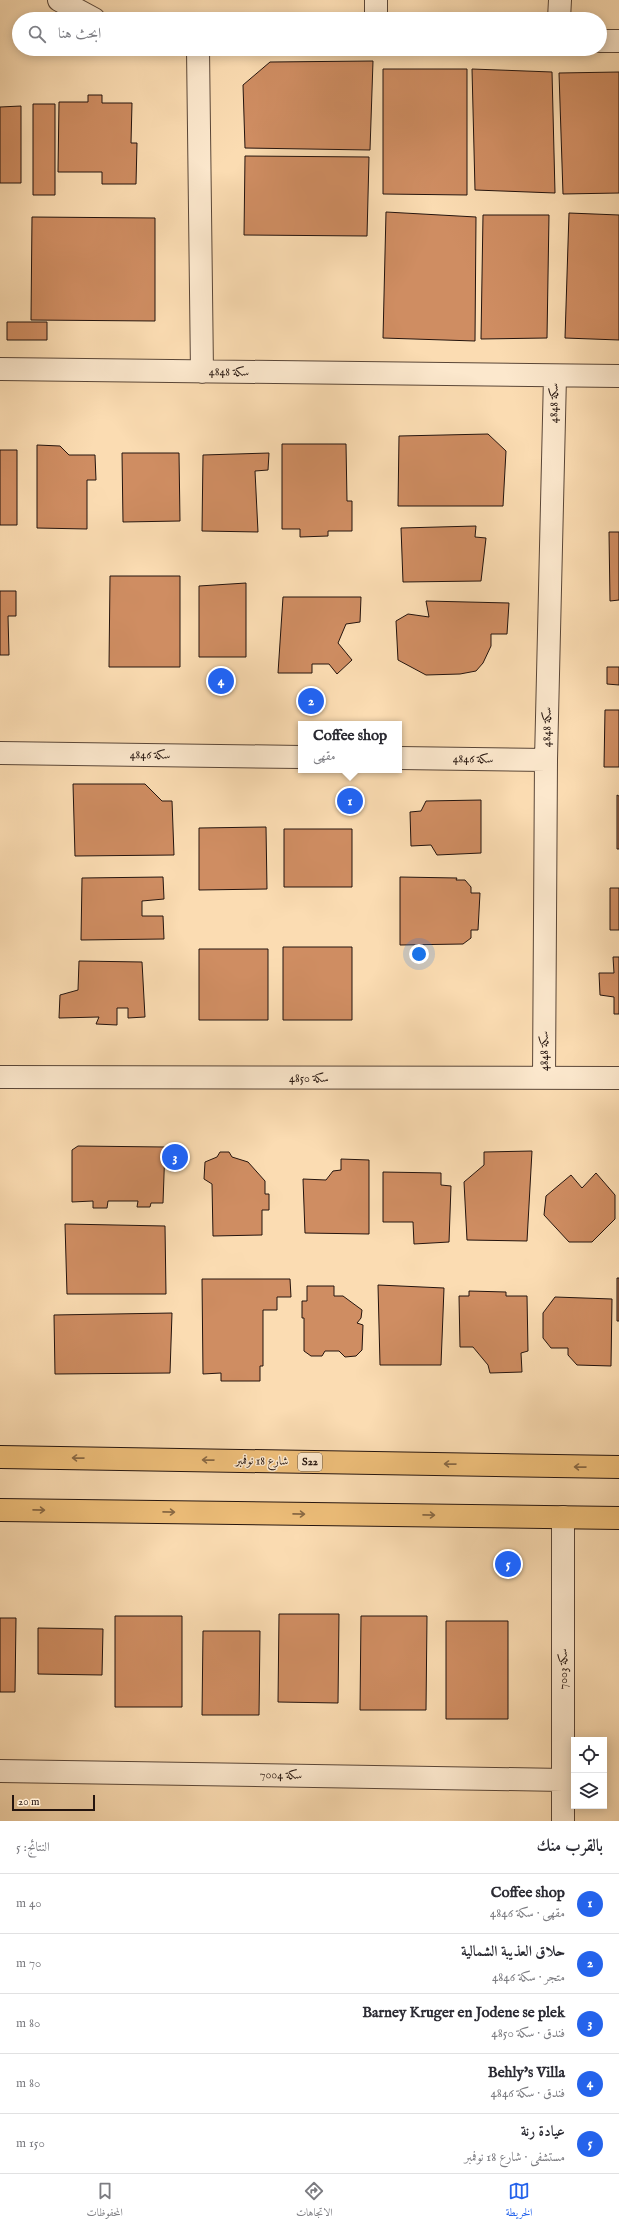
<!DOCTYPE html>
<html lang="ar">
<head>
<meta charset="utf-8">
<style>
	body { margin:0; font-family:"IM FELL English",Amiri,serif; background:#f2f2f3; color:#2b2b33; direction:rtl }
	.controls { position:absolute; right:12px; bottom:12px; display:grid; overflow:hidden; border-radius:0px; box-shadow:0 2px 10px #0003 }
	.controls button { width:36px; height:36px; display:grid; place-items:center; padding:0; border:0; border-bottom:1px solid #e1e1e2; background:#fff; color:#2b2b33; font:20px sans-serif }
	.scale { position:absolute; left:12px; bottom:10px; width:83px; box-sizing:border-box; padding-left:4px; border:2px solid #24140e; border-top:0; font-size:11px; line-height:14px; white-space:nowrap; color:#24140e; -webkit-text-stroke:3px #fce8cd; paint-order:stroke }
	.you { position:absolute; left:419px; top:954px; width:14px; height:14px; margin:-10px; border:3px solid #fff; border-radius:50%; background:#1a73e8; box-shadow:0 0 0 6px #1a73e833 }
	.badge { display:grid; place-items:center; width:26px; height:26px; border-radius:50%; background:#2563eb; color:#fff; font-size:13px; font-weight:700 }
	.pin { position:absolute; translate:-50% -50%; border:2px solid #fff; box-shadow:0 1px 4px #0006 }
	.popup { position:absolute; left:298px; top:721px; width:104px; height:52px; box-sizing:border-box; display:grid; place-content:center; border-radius:0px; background:#fff; filter:drop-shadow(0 1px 3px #0005); font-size:13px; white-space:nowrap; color:#7c7c81 }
	.popup b { font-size:15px; color:#2b2b33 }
	.popup::after { content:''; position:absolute; left:50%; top:100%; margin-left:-8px; border:8px solid transparent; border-top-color:#fff }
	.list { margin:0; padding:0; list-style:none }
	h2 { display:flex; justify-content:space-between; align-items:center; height:52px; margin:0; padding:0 16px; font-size:17px }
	h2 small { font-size:13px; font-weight:400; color:#7c7c81 }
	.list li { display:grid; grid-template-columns:26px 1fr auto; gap:12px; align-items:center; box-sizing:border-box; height:60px; padding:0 16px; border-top:1px solid #e1e1e2 }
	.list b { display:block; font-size:15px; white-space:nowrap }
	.list p { margin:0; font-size:13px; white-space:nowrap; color:#7c7c81 }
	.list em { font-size:13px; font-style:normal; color:#7c7c81 }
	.icon { flex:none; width:22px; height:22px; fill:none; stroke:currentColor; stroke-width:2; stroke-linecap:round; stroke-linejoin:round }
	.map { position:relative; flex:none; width:619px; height:1821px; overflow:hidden; direction:ltr }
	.search { position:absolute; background:#fff; box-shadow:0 2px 10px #0003; left:12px; right:12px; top:12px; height:44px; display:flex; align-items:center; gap:10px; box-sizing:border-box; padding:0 14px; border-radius:22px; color:#7c7c81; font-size:15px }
	.sheet { height:352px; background:#fff }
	nav { display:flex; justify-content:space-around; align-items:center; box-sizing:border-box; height:56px; border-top:1px solid #e1e1e2; background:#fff; font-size:11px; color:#7c7c81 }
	nav a { display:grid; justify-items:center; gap:2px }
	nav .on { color:#2563eb }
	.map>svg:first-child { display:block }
</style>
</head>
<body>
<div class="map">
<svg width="619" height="1821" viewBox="0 0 619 1821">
	<rect width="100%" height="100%" fill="#fbdcb2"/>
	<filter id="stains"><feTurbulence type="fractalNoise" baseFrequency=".005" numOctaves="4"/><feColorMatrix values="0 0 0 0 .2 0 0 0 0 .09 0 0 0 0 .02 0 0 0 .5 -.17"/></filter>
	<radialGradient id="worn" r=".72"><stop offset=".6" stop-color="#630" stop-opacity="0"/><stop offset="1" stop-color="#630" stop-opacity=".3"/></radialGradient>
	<path fill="#cf8d62" stroke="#24140e" d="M 373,61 L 370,150 L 245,148 L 243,85 L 270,62 Z
		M 383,69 L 467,69 L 467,195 L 383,194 Z
		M 472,69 L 552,72 L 555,193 L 475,190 Z
		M 619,72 L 619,193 L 563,194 L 559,73 Z
		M 88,95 L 102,95 L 102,103 L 132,103 L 131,143 L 137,143 L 136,184 L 102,184 L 102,172 L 58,172 L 59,102 L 88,102 Z
		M 33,104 L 55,104 L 55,195 L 33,195 Z
		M 21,106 L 21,183 L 0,183 L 0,107 Z
		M 245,156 L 369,157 L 367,236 L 244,235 Z
		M 386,212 L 476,217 L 475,341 L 383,338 Z
		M 569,213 L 619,215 L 619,340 L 565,338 Z
		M 483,215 L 549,215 L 547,338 L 481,339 Z
		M 32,217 L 155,218 L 155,321 L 31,320 Z
		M 7,322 L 47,322 L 47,340 L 7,340 Z
		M 488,434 L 506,451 L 503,506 L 398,506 L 399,436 Z
		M 282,444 L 346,444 L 347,501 L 352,501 L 352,531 L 328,531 L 328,536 L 300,537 L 300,529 L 282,529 Z
		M 37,445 L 60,446 L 69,455 L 95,455 L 96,480 L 87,480 L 87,529 L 37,528 Z
		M 0,450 L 17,450 L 17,525 L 0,525 Z
		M 122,453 L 179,453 L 180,521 L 123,522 Z
		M 269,453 L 268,470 L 255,471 L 258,532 L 202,531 L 203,455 Z
		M 476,526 L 475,537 L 486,538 L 481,581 L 403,582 L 401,528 Z
		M 609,532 L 619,532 L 619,600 L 610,601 Z
		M 110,576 L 180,576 L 180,667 L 109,667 Z
		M 246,583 L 246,657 L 199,657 L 199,586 Z
		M 0,591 L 16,591 L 16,616 L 8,616 L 9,655 L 0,655 Z
		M 283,597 L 361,597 L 360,622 L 346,624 L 338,643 L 352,660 L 337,674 L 329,664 L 312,664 L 312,673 L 278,673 Z
		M 426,601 L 509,603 L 507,634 L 491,634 L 491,646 L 483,663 L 476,671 L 460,674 L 426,675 L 398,660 L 396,621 L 408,614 L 429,617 Z
		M 607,667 L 619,667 L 619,685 L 607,684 Z
		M 605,710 L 619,710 L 619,767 L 604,767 Z
		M 73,784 L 145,784 L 162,801 L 172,801 L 174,855 L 75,856 Z
		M 617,795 L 619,796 L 619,849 L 617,849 Z
		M 481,800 L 481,853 L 437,855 L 431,845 L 411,846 L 410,812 L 421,811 L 426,801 Z
		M 266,827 L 267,889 L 199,890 L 199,828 Z
		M 284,829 L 352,829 L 352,887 L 284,887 Z
		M 163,877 L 164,899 L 142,901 L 142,916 L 163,916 L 164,939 L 81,940 L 82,878 Z
		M 400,877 L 457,878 L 456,880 L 465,880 L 471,887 L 471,893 L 480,893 L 478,930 L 471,930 L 471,938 L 463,944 L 400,945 Z
		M 610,888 L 619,888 L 619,930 L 610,930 Z
		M 283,947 L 352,947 L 352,1020 L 283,1020 Z
		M 199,949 L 268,949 L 268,1020 L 199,1020 Z
		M 613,957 L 619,957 L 619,1014 L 614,1014 L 614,997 L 600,995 L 599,973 L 614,973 Z
		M 79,961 L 142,962 L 145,1017 L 128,1018 L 128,1008 L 117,1008 L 117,1025 L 96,1024 L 99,1017 L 59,1018 L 60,995 L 78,990 Z
		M 78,1146 L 165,1147 L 163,1203 L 151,1203 L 150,1207 L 137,1207 L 138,1201 L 108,1201 L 107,1208 L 93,1208 L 93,1201 L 72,1202 L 72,1150 Z
		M 532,1151 L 527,1241 L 467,1240 L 464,1182 L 484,1165 L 484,1152 Z
		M 220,1152 L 229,1152 L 232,1157 L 248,1162 L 265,1181 L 265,1194 L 269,1194 L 269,1210 L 262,1210 L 262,1235 L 213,1236 L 212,1184 L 204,1179 L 205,1162 L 217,1157 Z
		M 341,1159 L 369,1160 L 369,1234 L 305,1233 L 303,1179 L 326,1180 L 333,1171 L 341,1170 Z
		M 383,1172 L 441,1173 L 441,1185 L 451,1186 L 449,1242 L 414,1244 L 413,1222 L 383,1222 Z
		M 596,1173 L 615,1195 L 615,1219 L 592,1242 L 569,1242 L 544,1215 L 546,1196 L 571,1175 L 582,1188 Z
		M 65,1224 L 165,1226 L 166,1294 L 67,1294 Z
		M 617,1278 L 619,1278 L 619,1321 L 617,1321 Z
		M 202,1279 L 290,1279 L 291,1297 L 277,1297 L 277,1310 L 263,1310 L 263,1366 L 260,1366 L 260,1381 L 221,1381 L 221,1373 L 203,1374 Z
		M 378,1285 L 444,1288 L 441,1365 L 380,1365 Z
		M 307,1286 L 334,1286 L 334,1296 L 343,1296 L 362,1310 L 361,1318 L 357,1323 L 363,1325 L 362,1350 L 356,1356 L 345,1357 L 339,1351 L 325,1351 L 322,1356 L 311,1356 L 304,1351 L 304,1318 L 302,1318 L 302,1301 L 307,1301 Z
		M 469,1291 L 506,1292 L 506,1296 L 527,1296 L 528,1351 L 521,1353 L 522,1372 L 490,1373 L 488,1365 L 473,1347 L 460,1347 L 459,1296 L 469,1296 Z
		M 555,1297 L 612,1299 L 611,1366 L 577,1365 L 568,1355 L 568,1348 L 551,1348 L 543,1338 L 543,1313 Z
		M 172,1313 L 170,1373 L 55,1374 L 54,1315 Z
		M 279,1614 L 339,1614 L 338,1703 L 278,1702 Z
		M 115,1616 L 182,1616 L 182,1707 L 115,1707 Z
		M 361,1616 L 427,1616 L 426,1710 L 360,1710 Z
		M 0,1618 L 16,1618 L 15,1692 L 0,1692 Z
		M 446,1621 L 508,1621 L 508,1719 L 446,1719 Z
		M 38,1628 L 103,1629 L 102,1675 L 38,1674 Z
		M 203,1631 L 260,1631 L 259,1715 L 202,1715 Z"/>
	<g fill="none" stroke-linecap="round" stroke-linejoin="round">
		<g stroke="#5a4637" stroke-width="24">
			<path id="street" d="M 59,0 L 94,19
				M 376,19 L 376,0
				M 559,19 L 560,0
				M 600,41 L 619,41
				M 198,49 L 202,372
				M 0,369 L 619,376
				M 0,753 L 301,757
				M 399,758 L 546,760
				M 0,1077 L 619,1078
				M 544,1078 L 546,760 L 555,376
				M 0,1771 L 563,1780
				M 563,1821 L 563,1517"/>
		</g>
		<g stroke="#24140e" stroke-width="24">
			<path id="primary" d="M 0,1457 L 619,1467
				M 0,1510 L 619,1518"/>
		</g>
		<use href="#street" stroke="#fce8cd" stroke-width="22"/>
		<use href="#primary" stroke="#eebe79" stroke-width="22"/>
	</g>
	<defs><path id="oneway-shaft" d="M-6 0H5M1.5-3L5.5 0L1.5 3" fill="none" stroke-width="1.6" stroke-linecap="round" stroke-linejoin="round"/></defs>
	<g stroke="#896944">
		<use href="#oneway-shaft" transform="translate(78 1458) rotate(-179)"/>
		<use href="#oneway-shaft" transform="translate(208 1460) rotate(-179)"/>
		<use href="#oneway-shaft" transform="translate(450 1464) rotate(-179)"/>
		<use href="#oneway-shaft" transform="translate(580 1467) rotate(-179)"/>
		<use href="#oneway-shaft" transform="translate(39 1510) rotate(1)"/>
		<use href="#oneway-shaft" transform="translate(169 1512) rotate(1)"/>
		<use href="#oneway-shaft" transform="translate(299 1514) rotate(1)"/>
		<use href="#oneway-shaft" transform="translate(429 1515) rotate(1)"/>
	</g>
	<g text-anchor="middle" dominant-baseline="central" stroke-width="3" stroke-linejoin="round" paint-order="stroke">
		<rect fill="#fce8cd" stroke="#655447" stroke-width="1" x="298" y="1453" width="24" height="18" rx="3"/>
		<g font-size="11" font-weight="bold" fill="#24140e">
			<text x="310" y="1462">S22</text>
		</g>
		<g font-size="12" fill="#24140e" stroke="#fce8cd">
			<text transform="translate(229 372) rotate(1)">سكة 4848</text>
			<text transform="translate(554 403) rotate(-89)">سكة 4848</text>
			<text transform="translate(547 727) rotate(-89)">سكة 4848</text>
			<text transform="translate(150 755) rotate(1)">سكة 4846</text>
			<text transform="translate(473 759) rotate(1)">سكة 4846</text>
			<text transform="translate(544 1051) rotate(-90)">سكة 4848</text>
			<text x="309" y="1078">سكة 4850</text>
			<text transform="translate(262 1461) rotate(1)">شارع 18 نوفمبر</text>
			<text transform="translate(563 1669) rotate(-90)">سكة 7003</text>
			<text transform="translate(281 1775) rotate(1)">سكة 7004</text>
		</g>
	</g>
	<rect width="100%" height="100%" filter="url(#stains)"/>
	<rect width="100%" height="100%" fill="url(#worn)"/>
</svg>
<div class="controls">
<button><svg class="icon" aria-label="locate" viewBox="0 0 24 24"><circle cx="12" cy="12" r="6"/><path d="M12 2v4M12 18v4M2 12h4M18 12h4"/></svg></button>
<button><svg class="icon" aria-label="layers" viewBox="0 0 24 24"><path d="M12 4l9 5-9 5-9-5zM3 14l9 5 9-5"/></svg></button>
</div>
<div class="scale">20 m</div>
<div class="you"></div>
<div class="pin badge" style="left:350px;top:801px">1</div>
<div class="popup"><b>Coffee shop</b>مقهى</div>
<div class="pin badge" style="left:311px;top:701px">2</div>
<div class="pin badge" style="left:175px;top:1157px">3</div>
<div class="pin badge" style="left:221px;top:681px">4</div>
<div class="pin badge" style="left:508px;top:1564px">5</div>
<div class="search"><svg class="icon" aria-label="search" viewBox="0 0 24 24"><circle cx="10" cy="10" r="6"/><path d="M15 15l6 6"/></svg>ابحث هنا</div>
</div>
<section class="sheet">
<h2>بالقرب منك<small>النتائج: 5</small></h2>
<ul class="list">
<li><span class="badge">1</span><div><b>Coffee shop</b><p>مقهى · سكة 4846</p></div><em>40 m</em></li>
<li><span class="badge">2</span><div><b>حلاق العذيبة الشمالية</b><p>متجر · سكة 4846</p></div><em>70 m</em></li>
<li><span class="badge">3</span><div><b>Barney Kruger en Jodene se plek</b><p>فندق · سكة 4850</p></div><em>80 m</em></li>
<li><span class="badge">4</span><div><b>Behly's Villa</b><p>فندق · سكة 4846</p></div><em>80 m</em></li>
<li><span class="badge">5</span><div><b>عيادة رنة</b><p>مستشفى · شارع 18 نوفمبر</p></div><em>150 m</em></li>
</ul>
</section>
<nav>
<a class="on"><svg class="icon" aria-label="map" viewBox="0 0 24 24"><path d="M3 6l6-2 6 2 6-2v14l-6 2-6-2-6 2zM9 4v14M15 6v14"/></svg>الخريطة</a>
<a><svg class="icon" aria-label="directions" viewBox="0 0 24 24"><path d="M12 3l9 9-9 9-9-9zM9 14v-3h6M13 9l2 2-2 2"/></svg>الاتجاهات</a>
<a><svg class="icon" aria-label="saved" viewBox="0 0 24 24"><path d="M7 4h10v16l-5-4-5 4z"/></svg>المحفوظات</a>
</nav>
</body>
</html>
